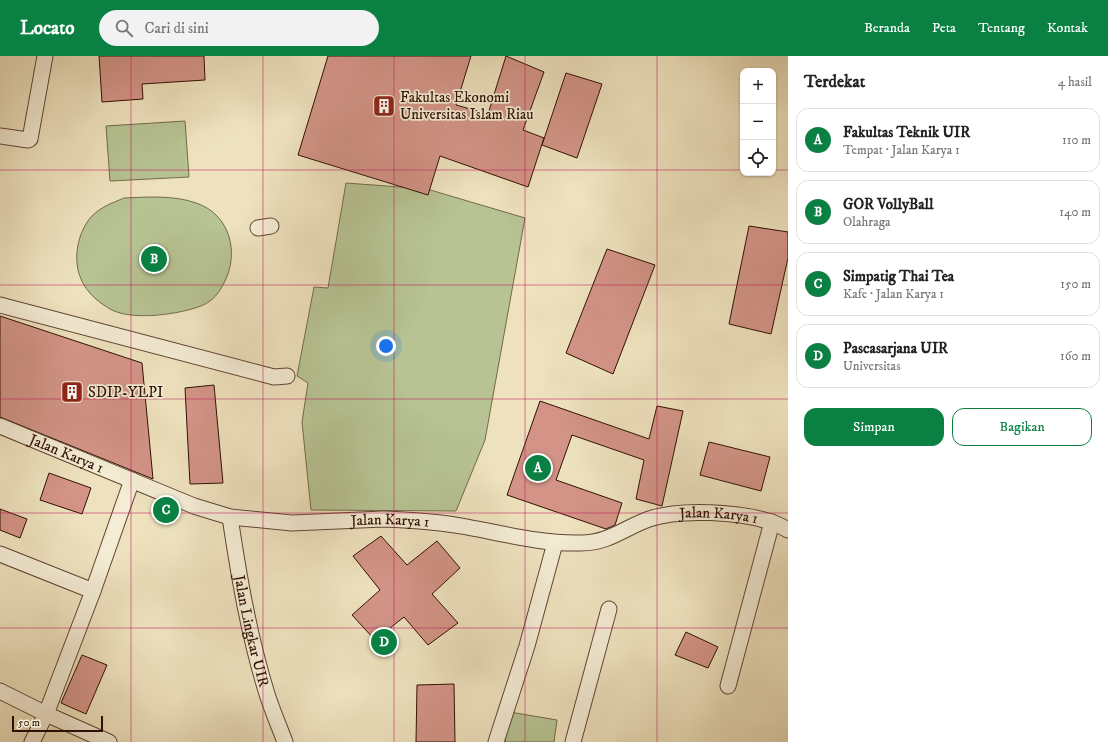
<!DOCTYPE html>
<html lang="id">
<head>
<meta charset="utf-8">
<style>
	body { margin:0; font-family:"IM FELL DW Pica",serif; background:#f2f2f2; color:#222 }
	.controls { position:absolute; right:12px; top:12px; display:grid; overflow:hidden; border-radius:8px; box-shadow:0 1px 3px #0004 }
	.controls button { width:36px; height:36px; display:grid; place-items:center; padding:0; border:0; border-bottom:1px solid #e0e0e0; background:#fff; color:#222; font:20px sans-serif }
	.scale { position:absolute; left:12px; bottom:10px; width:91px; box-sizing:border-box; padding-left:4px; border:2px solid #301002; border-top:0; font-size:11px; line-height:14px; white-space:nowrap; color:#301002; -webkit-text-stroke:3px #f4ecd5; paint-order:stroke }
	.you { position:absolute; left:386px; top:290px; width:14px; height:14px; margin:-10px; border:3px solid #fff; border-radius:50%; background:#1a73e8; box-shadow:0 0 0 6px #1a73e833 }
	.badge { display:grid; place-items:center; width:26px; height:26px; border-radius:50%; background:#0b8043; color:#fff; font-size:13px; font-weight:700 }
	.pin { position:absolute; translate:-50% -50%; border:2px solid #fff; box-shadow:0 1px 4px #0006 }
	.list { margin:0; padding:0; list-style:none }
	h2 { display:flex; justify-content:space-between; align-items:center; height:52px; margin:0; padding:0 16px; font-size:17px }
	h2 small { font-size:13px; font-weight:400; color:#767676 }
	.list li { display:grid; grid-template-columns:26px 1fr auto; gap:12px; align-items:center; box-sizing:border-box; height:64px; margin:0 8px 8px; padding:0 8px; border:1px solid #e0e0e0; border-radius:12px }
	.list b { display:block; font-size:15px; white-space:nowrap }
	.list p { margin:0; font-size:13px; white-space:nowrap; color:#767676 }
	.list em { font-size:13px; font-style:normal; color:#767676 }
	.actions { display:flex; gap:8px; padding:12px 16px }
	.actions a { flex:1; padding:9px 0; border:1px solid #0b8043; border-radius:12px; text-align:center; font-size:14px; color:#0b8043 }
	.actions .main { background:#0b8043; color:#fff }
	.icon { flex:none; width:22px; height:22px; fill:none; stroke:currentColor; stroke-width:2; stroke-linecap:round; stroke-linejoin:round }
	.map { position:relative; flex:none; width:788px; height:686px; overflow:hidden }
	header { display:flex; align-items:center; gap:24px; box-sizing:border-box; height:56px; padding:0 20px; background:#0b8043; color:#fff }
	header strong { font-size:19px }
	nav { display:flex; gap:22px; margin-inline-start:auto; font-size:14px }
	.search { width:280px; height:36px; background:#f2f2f2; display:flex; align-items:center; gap:10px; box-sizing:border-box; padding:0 14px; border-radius:22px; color:#767676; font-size:15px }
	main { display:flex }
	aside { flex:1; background:#fff }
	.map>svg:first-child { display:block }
</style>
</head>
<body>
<header>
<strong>Locato</strong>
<div class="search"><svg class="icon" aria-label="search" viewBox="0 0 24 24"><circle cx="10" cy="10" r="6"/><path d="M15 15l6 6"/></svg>Cari di sini</div>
<nav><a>Beranda</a><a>Peta</a><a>Tentang</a><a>Kontak</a></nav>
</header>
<main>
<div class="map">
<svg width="788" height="686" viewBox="0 0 788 686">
	<rect width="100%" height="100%" fill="#eee2be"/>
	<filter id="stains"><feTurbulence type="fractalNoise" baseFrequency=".005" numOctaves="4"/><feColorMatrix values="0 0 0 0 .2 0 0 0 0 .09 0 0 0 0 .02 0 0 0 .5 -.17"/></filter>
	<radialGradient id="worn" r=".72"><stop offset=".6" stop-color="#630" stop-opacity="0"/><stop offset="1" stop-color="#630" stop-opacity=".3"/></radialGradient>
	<path fill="#b7c393" stroke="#746a4a" d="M 185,65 L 189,121 L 110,125 L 106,70 Z
		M 346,127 L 427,133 L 525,162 L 485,384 L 456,455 L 311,454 L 302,366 L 308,327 L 297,320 L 314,231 L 328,232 Z
		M 124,142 C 147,141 174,139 196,147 C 230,158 240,197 224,227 C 219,237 213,245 201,250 C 180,258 134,265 112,254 C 100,248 86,236 81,223 C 72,203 78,175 92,160 C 101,151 112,147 124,142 Z
		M 510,656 L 557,664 L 554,686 L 505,686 Z"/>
	<path fill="#d39487" stroke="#301002" d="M 99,0 L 204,0 L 205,24 L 142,28 L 143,43 L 102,46 Z
		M 328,0 L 471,0 L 456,49 L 488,58 L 506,0 L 544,16 L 523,74 L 544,82 L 528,131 L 440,100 L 428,139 L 298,99 Z
		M 566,17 L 602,28 L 577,102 L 542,89 Z
		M 749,170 L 788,176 L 788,202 L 771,278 L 729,268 Z
		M 607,193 L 655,209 L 613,318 L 566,297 Z
		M 0,260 L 142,307 L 153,423 L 0,361 Z
		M 214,329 L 223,427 L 190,428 L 185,332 Z
		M 540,345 L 649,383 L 657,350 L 683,355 L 662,450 L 636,443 L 644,404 L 572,379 L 556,424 L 622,447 L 615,469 L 606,473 L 507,439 Z
		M 709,386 L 770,401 L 761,435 L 700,419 Z
		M 49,417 L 91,432 L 82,458 L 40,444 Z
		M 0,453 L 27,463 L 20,482 L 0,474 Z
		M 381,480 L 407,509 L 437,485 L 460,512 L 432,538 L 458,567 L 428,589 L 404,561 L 375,584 L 352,559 L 380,534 L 353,500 Z
		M 686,576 L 718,591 L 708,612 L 675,599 Z
		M 82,599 L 107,609 L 86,658 L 61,647 Z
		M 454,628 L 455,686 L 416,686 L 417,629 Z"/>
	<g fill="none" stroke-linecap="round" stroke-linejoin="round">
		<g stroke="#604431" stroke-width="17">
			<g id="minor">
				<path d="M 0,80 L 28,84 L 30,83 L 45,0"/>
				<path d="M 258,172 L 271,170"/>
				<path d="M 0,249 L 274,321 L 287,320"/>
				<path id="s1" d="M 0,370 L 194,450 L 230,461 L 292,467 L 383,463 C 410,464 441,466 467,471 C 505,478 542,488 581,487 C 609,487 624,472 649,463 C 681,452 740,456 771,466 C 777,468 783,471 788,474"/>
				<path id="s2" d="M 230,461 C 239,521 249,580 267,638 C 272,654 279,670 285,686"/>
				<path d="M 0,498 L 93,535"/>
				<path d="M 728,630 L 772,466"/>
				<path d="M 0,635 L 46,658 L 109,686"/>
				<path d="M 32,686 L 46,658 L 93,535 L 132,424"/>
				<path d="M 496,686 L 527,590 L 555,487"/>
				<path d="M 573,686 L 609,553"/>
			</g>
		</g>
		<use href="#minor" stroke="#f4ecd5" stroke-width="15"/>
	</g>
	<path fill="none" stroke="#c2185b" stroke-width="1" stroke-opacity="0.55" d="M 131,0 L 131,686M 263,0 L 263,686M 394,0 L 394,686M 525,0 L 525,686M 657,0 L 657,686M 0,114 L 743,114M 773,114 L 788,114M 0,229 L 788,229M 0,343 L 788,343M 0,457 L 788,457M 0,572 L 788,572"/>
	<defs>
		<g id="building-square" transform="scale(1.15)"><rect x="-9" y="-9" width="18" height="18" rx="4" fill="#8f2418" stroke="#f4ecd5"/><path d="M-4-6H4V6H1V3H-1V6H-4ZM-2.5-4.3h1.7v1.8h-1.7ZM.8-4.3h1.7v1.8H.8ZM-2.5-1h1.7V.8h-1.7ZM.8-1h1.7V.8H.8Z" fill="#fff"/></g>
	</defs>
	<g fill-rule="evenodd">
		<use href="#building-square" x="384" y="50"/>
		<use href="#building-square" x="72" y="336"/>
	</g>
	<g text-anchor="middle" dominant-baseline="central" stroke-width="3.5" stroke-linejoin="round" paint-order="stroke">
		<g font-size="15" fill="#301002" stroke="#f4ecd5" text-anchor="start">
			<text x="400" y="41">Fakultas Ekonomi<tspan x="400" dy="17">Universitas Islam Riau</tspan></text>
			<text x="88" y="336">SDIP-YLPI</text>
		</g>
		<g font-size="15" fill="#301002" stroke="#f4ecd5">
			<text stroke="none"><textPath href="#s1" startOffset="72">Jalan Karya 1</textPath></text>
			<text stroke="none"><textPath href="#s1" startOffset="744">Jalan Karya 1</textPath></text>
			<text stroke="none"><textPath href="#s1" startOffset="408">Jalan Karya 1</textPath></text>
			<text stroke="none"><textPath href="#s2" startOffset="116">Jalan Lingkar UIR</textPath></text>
		</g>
	</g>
	<rect width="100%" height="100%" filter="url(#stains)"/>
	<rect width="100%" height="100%" fill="url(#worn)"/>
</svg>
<div class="controls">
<button>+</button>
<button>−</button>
<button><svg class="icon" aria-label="locate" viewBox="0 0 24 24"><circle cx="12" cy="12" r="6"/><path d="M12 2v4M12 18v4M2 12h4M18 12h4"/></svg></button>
</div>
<div class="scale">50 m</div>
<div class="you"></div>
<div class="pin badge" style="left:538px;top:412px">A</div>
<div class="pin badge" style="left:154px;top:203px">B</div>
<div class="pin badge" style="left:166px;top:454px">C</div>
<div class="pin badge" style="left:384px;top:586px">D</div>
</div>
<aside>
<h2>Terdekat<small>4 hasil</small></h2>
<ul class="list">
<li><span class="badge">A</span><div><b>Fakultas Teknik UIR</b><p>Tempat · Jalan Karya 1</p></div><em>110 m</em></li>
<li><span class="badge">B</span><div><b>GOR VollyBall</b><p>Olahraga</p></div><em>140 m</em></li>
<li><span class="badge">C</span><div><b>Simpatig Thai Tea</b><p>Kafe · Jalan Karya 1</p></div><em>150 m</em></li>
<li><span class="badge">D</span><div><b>Pascasarjana UIR</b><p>Universitas</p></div><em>160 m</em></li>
</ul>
<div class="actions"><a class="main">Simpan</a><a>Bagikan</a></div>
</aside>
</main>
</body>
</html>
